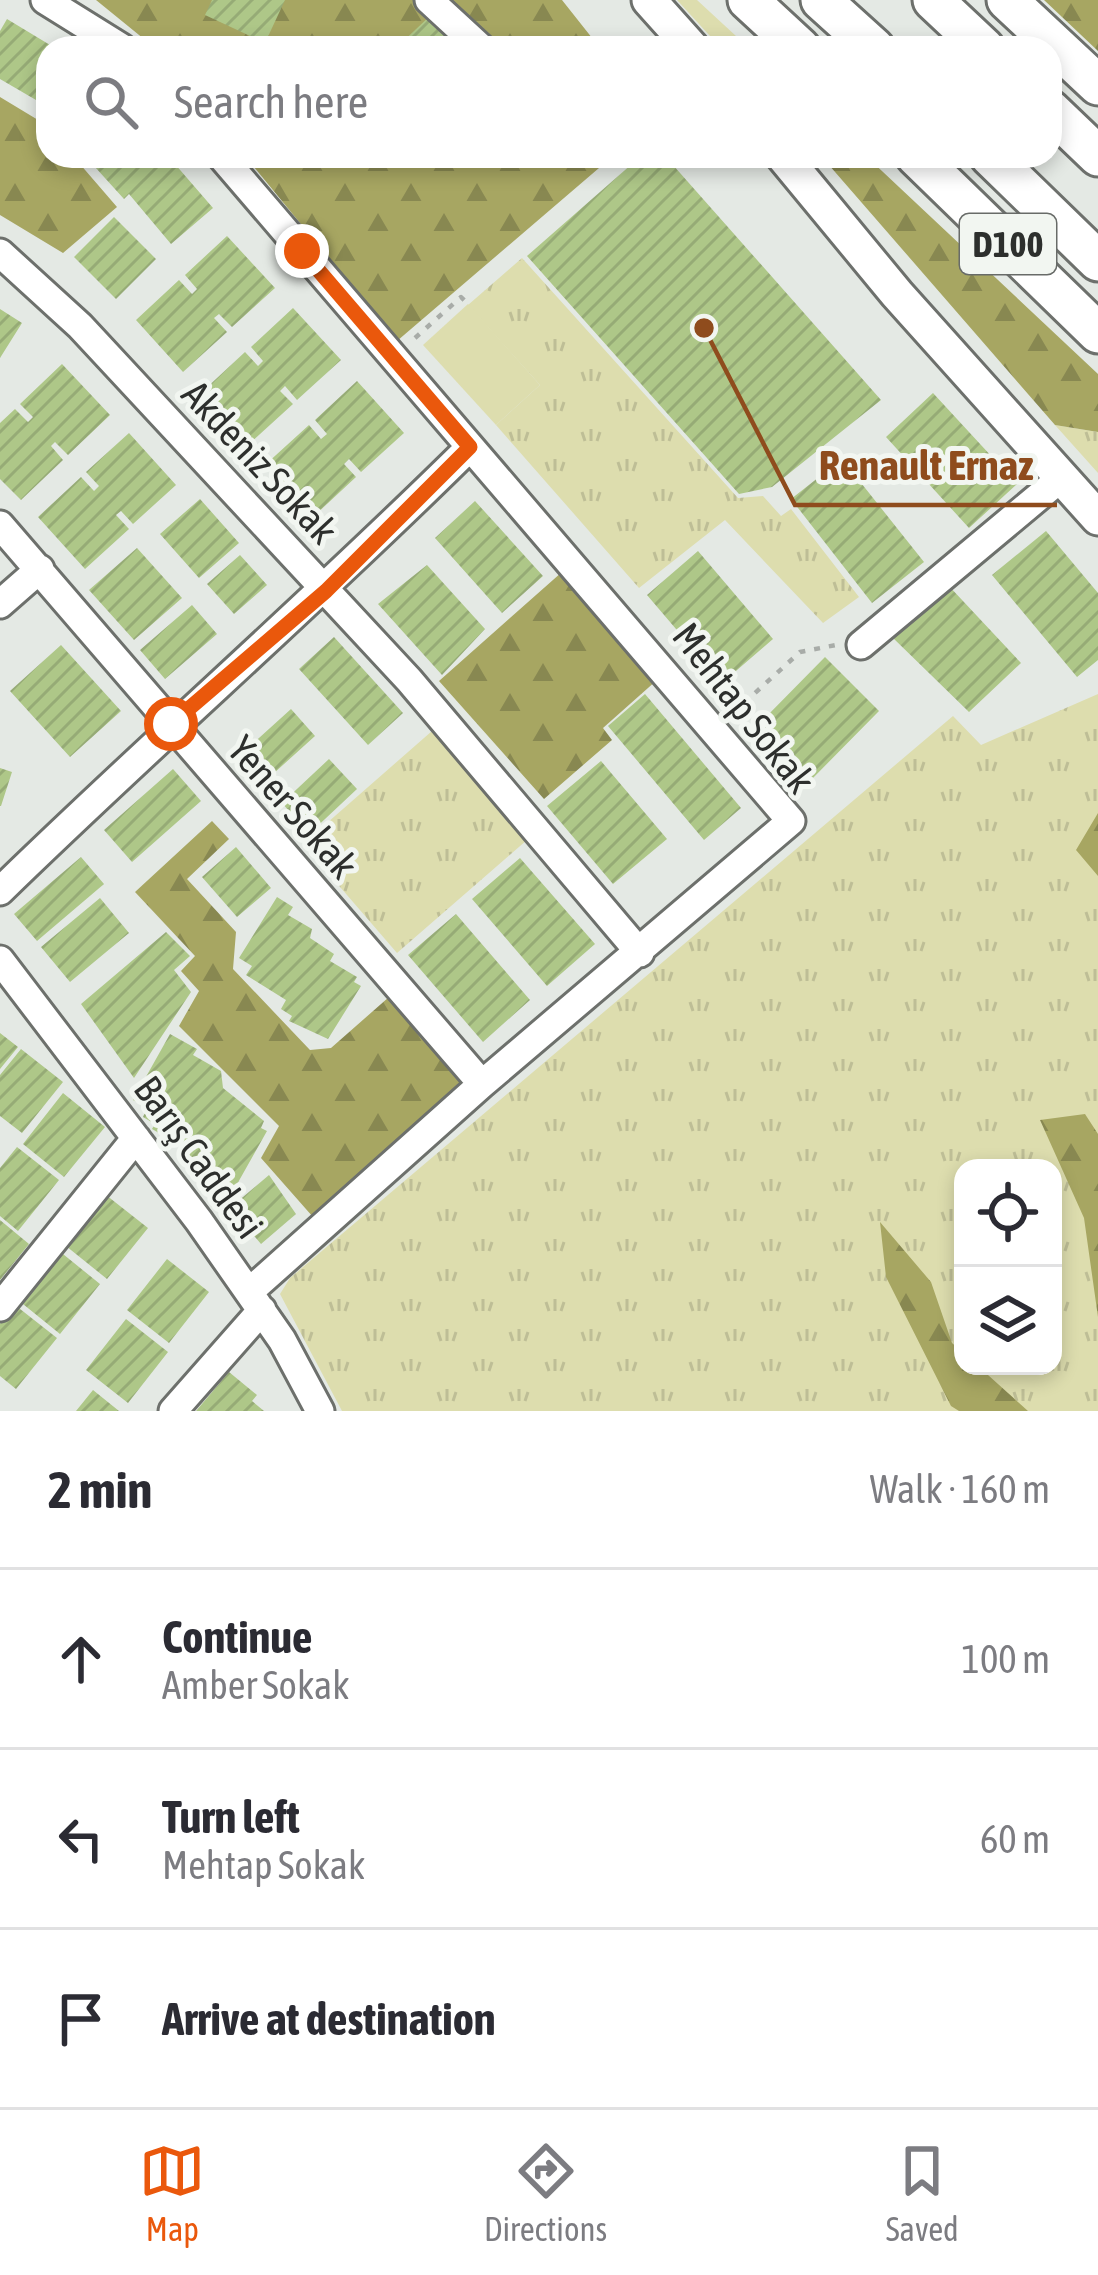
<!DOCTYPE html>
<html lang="en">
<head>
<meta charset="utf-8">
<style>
	body { margin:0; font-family:"Asap Condensed",sans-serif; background:#f7f7f7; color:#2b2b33 }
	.controls { position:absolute; right:36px; bottom:36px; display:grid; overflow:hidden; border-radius:24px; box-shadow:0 6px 18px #0003 }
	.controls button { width:108px; height:108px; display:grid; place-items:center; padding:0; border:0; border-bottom:3px solid #e1e1e2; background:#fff; color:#2b2b33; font:60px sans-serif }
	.stop { position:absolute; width:36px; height:36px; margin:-27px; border:9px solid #ea580c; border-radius:50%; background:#fff }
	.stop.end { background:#ea580c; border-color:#fff; box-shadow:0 3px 12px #0008 }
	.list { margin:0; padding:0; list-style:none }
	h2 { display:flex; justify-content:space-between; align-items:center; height:156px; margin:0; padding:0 48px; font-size:51px }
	h2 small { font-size:39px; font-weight:400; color:#7c7c81 }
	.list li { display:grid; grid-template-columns:78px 1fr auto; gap:36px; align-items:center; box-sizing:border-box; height:180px; padding:0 48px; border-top:3px solid #e1e1e2 }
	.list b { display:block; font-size:45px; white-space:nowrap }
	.list p { margin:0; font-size:39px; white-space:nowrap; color:#7c7c81 }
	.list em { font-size:39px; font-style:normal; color:#7c7c81 }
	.icon { flex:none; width:66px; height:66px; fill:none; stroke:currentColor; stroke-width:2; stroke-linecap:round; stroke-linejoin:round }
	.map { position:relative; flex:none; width:1098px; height:1411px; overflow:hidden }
	.search { position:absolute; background:#fff; box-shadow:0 6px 18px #0003; left:36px; right:36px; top:36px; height:132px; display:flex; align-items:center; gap:30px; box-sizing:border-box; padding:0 42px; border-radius:36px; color:#7c7c81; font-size:45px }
	.sheet { height:696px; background:#fff }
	nav { display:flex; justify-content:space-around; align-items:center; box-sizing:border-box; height:168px; border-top:3px solid #e1e1e2; background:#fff; font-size:33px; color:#7c7c81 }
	nav a { display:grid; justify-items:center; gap:6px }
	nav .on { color:#ea580c }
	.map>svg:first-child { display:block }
</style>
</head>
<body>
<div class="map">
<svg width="1098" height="1411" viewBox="0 0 1098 1411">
	<defs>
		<pattern id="grass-tufts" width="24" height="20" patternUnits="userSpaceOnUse" patternTransform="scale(3)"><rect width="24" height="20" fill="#ddddae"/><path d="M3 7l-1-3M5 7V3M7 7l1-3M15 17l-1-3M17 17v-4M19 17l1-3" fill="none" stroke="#bebe96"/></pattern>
		<pattern id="forest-firs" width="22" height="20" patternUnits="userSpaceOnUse" patternTransform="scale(3)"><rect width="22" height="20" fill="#a7a662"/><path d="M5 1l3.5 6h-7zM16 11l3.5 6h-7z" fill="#888851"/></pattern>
		<pattern id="building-hatch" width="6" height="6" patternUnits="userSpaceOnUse" patternTransform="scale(3)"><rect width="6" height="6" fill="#aec788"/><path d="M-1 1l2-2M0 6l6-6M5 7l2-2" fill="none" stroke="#96ab76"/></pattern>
	</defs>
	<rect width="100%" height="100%" fill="#e4e9e4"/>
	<path fill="url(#grass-tufts)" fill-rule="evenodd" d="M 677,0 L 697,0 L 749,48 L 721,48 Z
		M 522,258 L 738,498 L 763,496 L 781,516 L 791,509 L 859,597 L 823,623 L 725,520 L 639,588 L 496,425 L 540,385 L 468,305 Z
		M 1055,425 L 1098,432 L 1098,473 Z
		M 1098,694 L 1098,1411 L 342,1411 L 280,1294 L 290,1278 L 953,716 L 981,745 ZM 963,1168 L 1053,1168 L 1053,1366 L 963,1366 Z
		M 432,731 L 527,840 L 397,953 L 303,844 Z"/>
	<path fill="url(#forest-firs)" d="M 96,0 L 562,0 L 600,48 L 155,48 Z
		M 1044,0 L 1098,0 L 1098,51 Z
		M 0,97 L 48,126 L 48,156 L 73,156 L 117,207 L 63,253 L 0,215 Z
		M 245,156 L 613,156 L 397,341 Z
		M 866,156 L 1098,374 L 1098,432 L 1055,425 L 822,157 Z
		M 562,572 L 657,680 L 603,728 L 612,740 L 544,799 L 439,681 Z
		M 1098,813 L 1098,876 L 1076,850 Z
		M 212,821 L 229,839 L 187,879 L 236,932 L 233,969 L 310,1050 L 331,1048 L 389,997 L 465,1084 L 313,1217 L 261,1158 L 279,1126 L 179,1026 L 199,991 L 181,971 L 195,956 L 135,892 Z
		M 1085,1114 L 1098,1134 L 1098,1317 L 1084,1218 L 1040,1120 Z
		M 880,1222 L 931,1282 L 952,1343 L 963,1353 L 963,1366 L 978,1366 L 1028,1411 L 959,1411 L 951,1406 L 886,1277 Z"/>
	<path fill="#ddddae" d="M 468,304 L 540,385 L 496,425 L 423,345 Z"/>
	<path fill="url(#building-hatch)" d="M 212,0 L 285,0 L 265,43 L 205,15 Z
		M 432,14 L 464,48 L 396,48 Z
		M 7,19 L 55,48 L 48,48 L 48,107 L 0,79 L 0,31 Z
		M 85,156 L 168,156 L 213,208 L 171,244 L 129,194 L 124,199 Z
		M 641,156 L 665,156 L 881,400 L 772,487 L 739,494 L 527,256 Z
		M 114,217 L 156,259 L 116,299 L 74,257 Z
		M 227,236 L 275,288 L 232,327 L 219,314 L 214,318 L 227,332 L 183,372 L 136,320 L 179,280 L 192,294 L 197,289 L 185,275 Z
		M 293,308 L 341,360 L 297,400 L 285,386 L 280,391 L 293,404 L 249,444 L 202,392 L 245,352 L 258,366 L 263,361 L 251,347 Z
		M 0,309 L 22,323 L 0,358 Z
		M 62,364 L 110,415 L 68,455 L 55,442 L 51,446 L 63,460 L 21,500 L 0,479 L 0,423 L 15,409 L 28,422 L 33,417 L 20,404 Z
		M 357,381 L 404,433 L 361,472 L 349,459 L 344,464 L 356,477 L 313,517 L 265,465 L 309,425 L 321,439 L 327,434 L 315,420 Z
		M 933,393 L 1017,484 L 969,528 L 886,437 Z
		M 129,433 L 176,485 L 133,524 L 121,511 L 116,515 L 129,529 L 85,569 L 38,517 L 81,477 L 94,491 L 99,486 L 86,472 Z
		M 842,459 L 924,562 L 872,603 L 791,499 Z
		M 200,499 L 239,543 L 199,578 L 160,534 Z
		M 475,501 L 543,576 L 502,613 L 435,538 Z
		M 1046,531 L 1098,593 L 1098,660 L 1077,677 L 992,575 Z
		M 137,548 L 182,598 L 134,640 L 89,590 Z
		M 698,551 L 773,639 L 722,683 L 647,595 Z
		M 240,555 L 267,585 L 234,614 L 207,584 Z
		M 427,565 L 485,629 L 442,675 L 378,604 Z
		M 948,585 L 1021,663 L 969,712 L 892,637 Z
		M 192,605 L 217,634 L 165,679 L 140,650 Z
		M 334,637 L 403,713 L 368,745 L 299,669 Z
		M 61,645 L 121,711 L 70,757 L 10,691 Z
		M 825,657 L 879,711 L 811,780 L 757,726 Z
		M 645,694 L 741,808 L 704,840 L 608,726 Z
		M 291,709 L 315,736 L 263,783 L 239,756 Z
		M 329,759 L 357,789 L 309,834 L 282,803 Z
		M 601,761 L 667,839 L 613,884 L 547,806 Z
		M 0,768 L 12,772 L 1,806 L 0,806 Z
		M 173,769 L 201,801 L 132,862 L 104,830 Z
		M 236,847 L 271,888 L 237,917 L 202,877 Z
		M 81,857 L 104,884 L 37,941 L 14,914 Z
		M 520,858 L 595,944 L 547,986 L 472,899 Z
		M 277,897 L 293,907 L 288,915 L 312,929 L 310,938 L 334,954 L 330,961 L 357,977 L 354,982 L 361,986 L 328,1039 L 289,1021 L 292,1016 L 281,1009 L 286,1000 L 246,975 L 252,966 L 239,958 Z
		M 100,898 L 129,933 L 70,982 L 41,947 Z
		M 456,914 L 530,1000 L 483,1042 L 408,955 Z
		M 166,932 L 190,956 L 174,970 L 191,992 L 134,1078 L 81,1004 Z
		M 0,1033 L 18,1047 L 0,1069 Z
		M 170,1034 L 197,1049 L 193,1055 L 221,1071 L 223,1088 L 264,1121 L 261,1128 L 267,1131 L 227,1202 L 199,1181 L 203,1174 L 180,1157 L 185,1148 L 152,1129 L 155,1124 L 143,1117 L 147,1108 L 133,1100 Z
		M 21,1049 L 63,1082 L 22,1133 L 0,1116 L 0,1075 Z
		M 63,1093 L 105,1127 L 64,1177 L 23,1144 Z
		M 17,1147 L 59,1180 L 18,1231 L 0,1216 L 0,1168 Z
		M 269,1175 L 296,1214 L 261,1244 L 230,1208 Z
		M 106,1195 L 148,1228 L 107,1279 L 66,1246 Z
		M 0,1220 L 29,1244 L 0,1280 Z
		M 58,1250 L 100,1284 L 60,1334 L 18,1300 Z
		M 167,1259 L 209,1292 L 169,1343 L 127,1310 Z
		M 15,1305 L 57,1338 L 16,1389 L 0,1376 L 0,1324 Z
		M 126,1319 L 168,1352 L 128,1403 L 86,1370 Z
		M 229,1372 L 257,1395 L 252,1401 L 264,1411 L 196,1411 Z
		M 93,1390 L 119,1411 L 76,1411 Z"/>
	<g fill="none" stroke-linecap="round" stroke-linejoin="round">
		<g stroke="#6d706c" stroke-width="33">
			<path id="minor" d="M 45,0 L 122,48
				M 429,0 L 481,48
				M 221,156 L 791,821 L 482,1084 L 249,1292
				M 0,253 L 80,326 L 409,680 L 640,953
				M 0,525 L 482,1084
				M 0,604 L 40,569
				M 861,645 L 1061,478
				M 0,891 C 155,740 317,599 470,447
				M 0,960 L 199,1221 L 282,1340 L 320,1411
				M 0,1307 L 136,1138
				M 173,1411 L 262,1310"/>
		</g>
		<g stroke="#6d706c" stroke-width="39">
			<path id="major" d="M 649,0 L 692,48
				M 783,156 L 897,294 L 1098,518"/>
		</g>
		<g stroke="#6d706c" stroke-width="45">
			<path id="highway" d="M 748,0 L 800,48
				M 821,0 L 874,48
				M 933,0 L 984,48
				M 1007,0 L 1098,85
				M 1050,110 L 1098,156
				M 916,156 L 1098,333
				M 990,156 L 1098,261"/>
		</g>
		<path stroke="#a8aca8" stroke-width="4.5" stroke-dasharray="6 9" stroke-linecap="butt" d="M 415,338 L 461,297 L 468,304
			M 733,713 L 800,652 L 836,645"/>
		<use href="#minor" stroke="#fff" stroke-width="27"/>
		<use href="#major" stroke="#fff" stroke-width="33"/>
		<use href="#highway" stroke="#fff" stroke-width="39"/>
	</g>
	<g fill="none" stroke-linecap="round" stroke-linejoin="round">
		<path stroke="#ea580c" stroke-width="15" d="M 171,724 L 326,591 L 470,447 L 302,251"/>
	</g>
	<g text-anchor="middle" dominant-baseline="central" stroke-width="10" stroke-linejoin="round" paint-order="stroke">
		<rect fill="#f2f6f1" stroke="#686b68" stroke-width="3" x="960" y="214" width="96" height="60" rx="9"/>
		<g font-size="36" font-weight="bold" fill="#2d2f2d">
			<text x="1008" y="244">D100</text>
		</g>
		<g font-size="39" fill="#2d2f2d" stroke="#f2f6f1">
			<text transform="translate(260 462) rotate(47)">Akdeniz Sokak</text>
			<text transform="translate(744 708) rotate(52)">Mehtap Sokak</text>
			<text transform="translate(293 807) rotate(49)">Yener Sokak</text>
			<text transform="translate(199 1157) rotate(54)">Barış Caddesi</text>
		</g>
	</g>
	<path fill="none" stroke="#8f4c1d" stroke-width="4.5" d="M704 328L795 505H1057"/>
	<circle fill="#8f4c1d" stroke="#f2f6f1" stroke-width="4.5" cx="704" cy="328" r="12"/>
	<g font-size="42" text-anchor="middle" font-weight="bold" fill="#8f4c1d" stroke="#f2f6f1" stroke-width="10" stroke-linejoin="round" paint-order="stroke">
		<text x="926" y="480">Renault Ernaz</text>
	</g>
</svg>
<div class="controls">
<button><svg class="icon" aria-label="locate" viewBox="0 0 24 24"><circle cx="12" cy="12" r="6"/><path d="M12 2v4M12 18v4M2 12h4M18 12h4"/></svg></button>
<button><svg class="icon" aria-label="layers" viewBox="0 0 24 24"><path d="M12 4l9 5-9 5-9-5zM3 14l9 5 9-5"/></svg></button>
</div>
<div class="stop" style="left:171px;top:724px"></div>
<div class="stop end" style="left:302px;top:251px"></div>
<div class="search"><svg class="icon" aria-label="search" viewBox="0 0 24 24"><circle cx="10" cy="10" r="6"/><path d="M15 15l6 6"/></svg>Search here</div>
</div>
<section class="sheet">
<h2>2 min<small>Walk · 160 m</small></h2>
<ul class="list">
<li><svg class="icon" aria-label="ahead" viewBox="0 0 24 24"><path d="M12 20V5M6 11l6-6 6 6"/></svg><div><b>Continue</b><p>Amber Sokak</p></div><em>100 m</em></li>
<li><svg class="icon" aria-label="left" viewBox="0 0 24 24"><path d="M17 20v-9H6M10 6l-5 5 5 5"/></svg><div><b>Turn left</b><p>Mehtap Sokak</p></div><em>60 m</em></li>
<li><svg class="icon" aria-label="arrive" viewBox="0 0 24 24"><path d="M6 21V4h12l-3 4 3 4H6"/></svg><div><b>Arrive at destination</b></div></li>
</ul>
</section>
<nav>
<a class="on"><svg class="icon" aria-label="map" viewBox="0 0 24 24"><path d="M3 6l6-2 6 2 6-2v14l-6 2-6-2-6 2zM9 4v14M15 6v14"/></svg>Map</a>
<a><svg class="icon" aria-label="directions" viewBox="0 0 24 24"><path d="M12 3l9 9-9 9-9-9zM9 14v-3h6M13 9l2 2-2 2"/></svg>Directions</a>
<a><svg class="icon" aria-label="saved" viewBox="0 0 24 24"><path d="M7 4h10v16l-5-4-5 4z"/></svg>Saved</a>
</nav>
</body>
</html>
